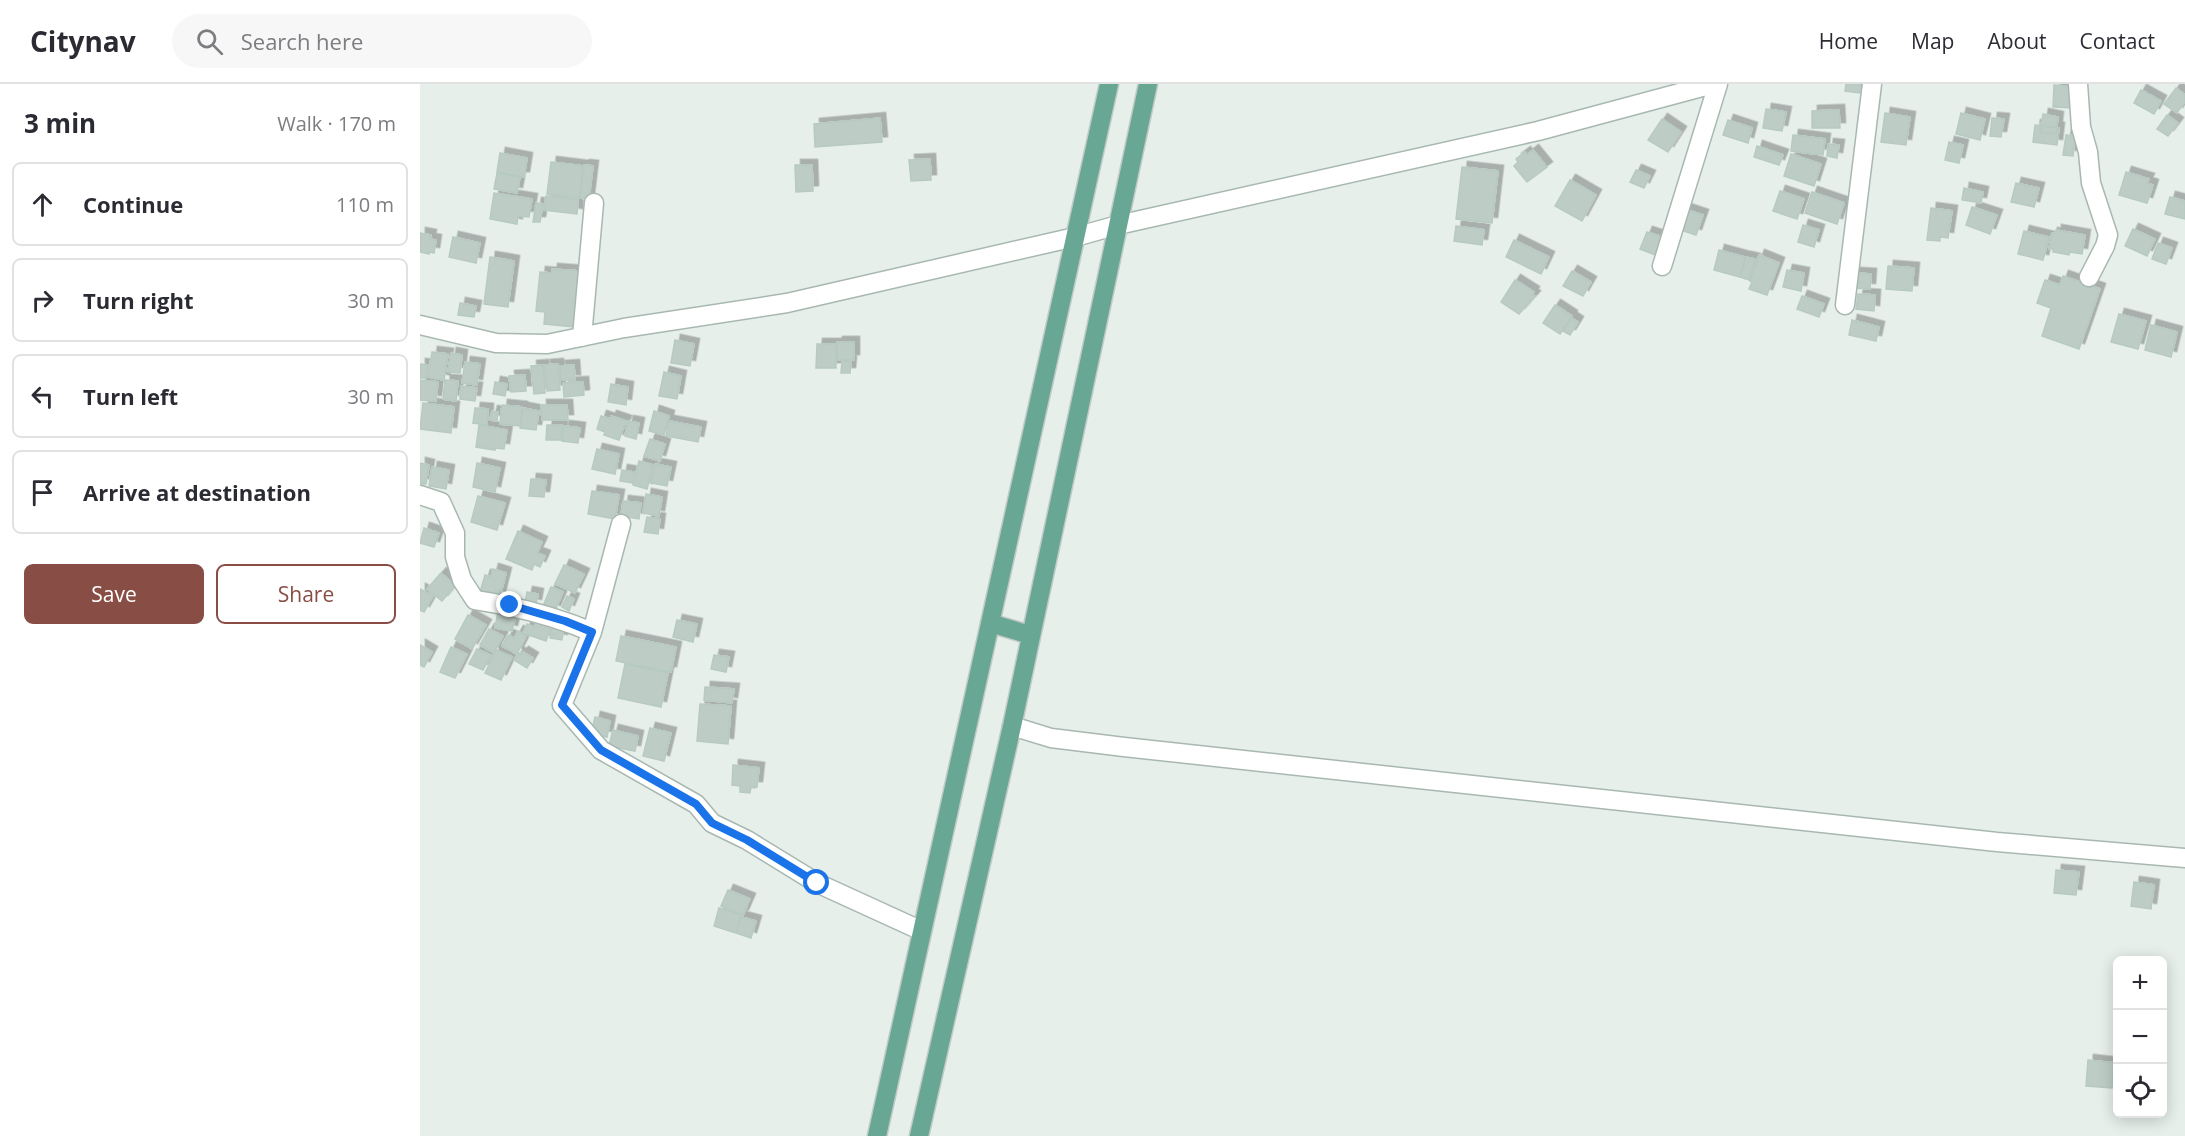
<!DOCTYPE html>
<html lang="en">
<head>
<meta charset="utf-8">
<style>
	body { margin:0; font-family:"Open Sans",sans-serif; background:#f7f7f7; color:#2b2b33 }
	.controls { position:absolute; right:18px; bottom:18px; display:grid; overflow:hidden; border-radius:9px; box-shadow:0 3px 15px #0003 }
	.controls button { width:54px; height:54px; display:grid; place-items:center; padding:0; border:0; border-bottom:2px solid #e1e1e2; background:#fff; color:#2b2b33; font:30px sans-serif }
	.stop { position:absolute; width:18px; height:18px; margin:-14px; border:4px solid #1a73e8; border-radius:50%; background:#fff }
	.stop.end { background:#1a73e8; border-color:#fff; box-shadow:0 2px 6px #0008 }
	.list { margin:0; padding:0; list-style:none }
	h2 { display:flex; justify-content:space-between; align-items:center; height:78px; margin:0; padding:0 24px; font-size:26px }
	h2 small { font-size:20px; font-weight:400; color:#7c7c81 }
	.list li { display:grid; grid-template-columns:39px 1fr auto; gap:18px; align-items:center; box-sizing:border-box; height:84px; margin:0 12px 12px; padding:0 12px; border:2px solid #e1e1e2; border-radius:9px }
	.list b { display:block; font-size:22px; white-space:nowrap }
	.list em { font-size:20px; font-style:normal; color:#7c7c81 }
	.actions { display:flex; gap:12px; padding:18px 24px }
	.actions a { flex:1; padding:14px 0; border:2px solid #884d44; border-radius:9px; text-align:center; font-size:21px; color:#884d44 }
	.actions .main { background:#884d44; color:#fff }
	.icon { flex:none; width:33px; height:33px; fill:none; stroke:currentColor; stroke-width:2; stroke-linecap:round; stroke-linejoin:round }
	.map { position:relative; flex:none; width:1765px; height:1052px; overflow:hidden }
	header { display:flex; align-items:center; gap:36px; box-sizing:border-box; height:84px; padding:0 30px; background:#fff; border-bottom:2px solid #e1e1e2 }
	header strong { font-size:28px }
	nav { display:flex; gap:33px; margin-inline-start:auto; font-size:21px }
	.search { width:420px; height:54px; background:#f7f7f7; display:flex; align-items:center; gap:15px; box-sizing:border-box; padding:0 21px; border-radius:33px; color:#7c7c81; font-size:22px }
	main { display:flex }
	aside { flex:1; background:#fff }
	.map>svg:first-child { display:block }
</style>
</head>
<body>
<header>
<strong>Citynav</strong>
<div class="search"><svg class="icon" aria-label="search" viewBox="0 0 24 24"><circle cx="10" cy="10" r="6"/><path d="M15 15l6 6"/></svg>Search here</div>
<nav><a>Home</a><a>Map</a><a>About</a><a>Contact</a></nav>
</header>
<main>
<aside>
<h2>3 min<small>Walk · 170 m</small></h2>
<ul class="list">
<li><svg class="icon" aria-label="ahead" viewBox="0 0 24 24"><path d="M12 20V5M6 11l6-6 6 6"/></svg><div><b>Continue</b></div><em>110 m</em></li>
<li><svg class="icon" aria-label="right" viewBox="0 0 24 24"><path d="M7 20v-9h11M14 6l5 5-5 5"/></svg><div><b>Turn right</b></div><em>30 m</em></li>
<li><svg class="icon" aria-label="left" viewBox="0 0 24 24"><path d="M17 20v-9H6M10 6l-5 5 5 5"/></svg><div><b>Turn left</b></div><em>30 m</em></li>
<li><svg class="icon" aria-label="arrive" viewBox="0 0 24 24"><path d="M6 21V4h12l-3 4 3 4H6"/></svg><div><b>Arrive at destination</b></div></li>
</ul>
<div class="actions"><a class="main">Save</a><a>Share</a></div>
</aside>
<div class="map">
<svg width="1765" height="1052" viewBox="0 0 1765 1052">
	<defs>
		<filter id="shadow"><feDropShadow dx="5.5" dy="-5.5" stdDeviation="0" flood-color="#0004"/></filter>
	</defs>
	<rect width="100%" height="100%" fill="#e6efea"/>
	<path fill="#bdcdc6" stroke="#b7cac1" stroke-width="1.5" filter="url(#shadow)" d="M 1426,0 L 1440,0 L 1440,9 L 1425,7 Z
		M 1634,1 L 1656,3 L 1654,24 L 1633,23 Z
		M 1756,4 L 1765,11 L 1765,17 L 1757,29 L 1744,20 Z
		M 1721,6 L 1741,17 L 1734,30 L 1714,19 Z
		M 1346,25 L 1366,28 L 1362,47 L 1343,44 Z
		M 1419,26 L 1420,44 L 1392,44 L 1392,27 Z
		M 1465,29 L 1490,33 L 1486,61 L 1461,58 Z
		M 1541,29 L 1565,35 L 1560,56 L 1536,50 Z
		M 1623,30 L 1638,33 L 1636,50 L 1620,48 Z
		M 1747,31 L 1758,39 L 1748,52 L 1737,45 Z
		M 460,34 L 462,58 L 395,63 L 394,40 Z
		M 1572,34 L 1584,35 L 1581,53 L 1570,52 Z
		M 1242,35 L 1261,48 L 1248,68 L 1228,56 Z
		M 1308,36 L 1332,44 L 1328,59 L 1303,51 Z
		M 1615,41 L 1639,44 L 1637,61 L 1613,58 Z
		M 1373,51 L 1405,55 L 1403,71 L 1371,67 Z
		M 1646,51 L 1655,52 L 1653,72 L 1643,71 Z
		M 1529,58 L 1543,61 L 1539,79 L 1525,76 Z
		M 1408,60 L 1419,61 L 1417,74 L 1407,72 Z
		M 1337,62 L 1363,71 L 1359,81 L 1334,73 Z
		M 1113,66 L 1127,83 L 1107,98 L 1094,82 L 1098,78 L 1096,75 L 1105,68 L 1107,71 Z
		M 80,69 L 107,74 L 104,93 L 77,88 Z
		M 1371,70 L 1401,80 L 1394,102 L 1364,92 Z
		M 510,75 L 511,96 L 491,97 L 489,76 Z
		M 131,78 L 163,82 L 159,114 L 127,110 Z
		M 164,81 L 173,82 L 169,115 L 160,114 Z
		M 375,81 L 392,81 L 393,107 L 376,108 Z
		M 1042,83 L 1078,87 L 1072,139 L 1036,135 Z
		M 1216,86 L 1230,92 L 1224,104 L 1210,98 Z
		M 1706,88 L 1729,95 L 1727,99 L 1733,101 L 1727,119 L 1699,111 Z
		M 77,89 L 100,93 L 97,109 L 74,105 Z
		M 1150,96 L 1176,111 L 1162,137 L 1135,122 Z
		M 1596,99 L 1619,104 L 1614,123 L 1591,118 Z
		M 1544,104 L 1563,108 L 1561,119 L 1542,116 Z
		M 1360,107 L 1384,115 L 1377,135 L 1353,127 Z
		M 1392,108 L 1424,119 L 1417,140 L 1385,129 Z
		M 74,109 L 112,115 L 109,133 L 98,132 L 97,140 L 70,135 Z
		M 126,112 L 158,116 L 157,130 L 124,126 Z
		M 1750,113 L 1765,117 L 1765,135 L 1745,130 Z
		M 116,119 L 123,120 L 120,138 L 113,138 Z
		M 1552,123 L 1577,131 L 1570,150 L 1546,141 Z
		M 1511,124 L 1532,127 L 1528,154 L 1520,153 L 1520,157 L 1507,156 Z
		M 1265,125 L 1283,131 L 1276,151 L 1258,145 Z
		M 1383,141 L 1399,146 L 1394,163 L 1378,158 Z
		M 1036,142 L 1064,146 L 1062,161 L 1034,157 Z
		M 1713,145 L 1735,155 L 1727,172 L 1705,162 Z
		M 1636,146 L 1665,151 L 1662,170 L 1650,168 L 1649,171 L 1633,168 L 1633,165 L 1629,165 L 1632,149 L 1636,150 Z
		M 1604,147 L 1629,153 L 1623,176 L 1598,170 Z
		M 1227,148 L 1245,154 L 1238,172 L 1220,165 Z
		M 0,149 L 11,151 L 10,155 L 16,156 L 14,169 L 9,168 L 9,170 L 0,168 Z
		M 33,153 L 60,159 L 56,179 L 29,173 Z
		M 1094,156 L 1129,173 L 1121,190 L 1086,173 Z
		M 1738,159 L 1752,164 L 1746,180 L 1732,175 Z
		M 1299,166 L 1325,173 L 1320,193 L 1294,186 Z
		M 1339,171 L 1359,179 L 1347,211 L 1329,205 L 1332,198 L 1330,197 Z
		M 70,173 L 94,177 L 88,223 L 64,220 Z
		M 1326,173 L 1335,175 L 1329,196 L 1320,193 Z
		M 1468,182 L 1494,184 L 1492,207 L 1466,205 Z
		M 132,185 L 159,187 L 154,243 L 124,240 L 125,228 L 116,227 L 120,188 L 132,189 Z
		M 1367,186 L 1384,189 L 1381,207 L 1363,203 Z
		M 1152,187 L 1171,198 L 1163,212 L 1143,202 Z
		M 1434,189 L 1451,190 L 1450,205 L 1433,204 Z
		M 1643,192 L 1680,205 L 1659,265 L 1622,252 L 1631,224 L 1617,219 L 1625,196 L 1640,201 Z
		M 1095,196 L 1114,208 L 1112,211 L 1115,212 L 1099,230 L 1081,218 Z
		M 1438,210 L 1455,211 L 1454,227 L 1436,225 Z
		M 1382,212 L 1404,220 L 1399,233 L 1377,225 Z
		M 40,219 L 56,222 L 54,233 L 38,231 Z
		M 1135,221 L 1152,232 L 1140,250 L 1123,239 Z
		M 1699,230 L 1726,237 L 1718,265 L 1691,258 Z
		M 1152,234 L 1158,238 L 1150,251 L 1143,247 Z
		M 1432,236 L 1459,243 L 1456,257 L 1429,251 Z
		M 1731,241 L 1757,248 L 1751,273 L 1725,266 Z
		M 255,256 L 274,260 L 270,282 L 251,279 Z
		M 417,258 L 434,258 L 434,276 L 417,276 Z
		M 397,260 L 416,260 L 416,284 L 396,284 Z
		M 12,268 L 28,270 L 24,296 L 8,293 Z
		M 31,269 L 42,271 L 40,289 L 28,288 Z
		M 422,277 L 431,278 L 430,289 L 421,289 Z
		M 45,278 L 60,280 L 57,301 L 42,299 Z
		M 0,280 L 8,281 L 6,294 L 0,294 Z
		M 138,280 L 140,306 L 127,307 L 125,281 Z
		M 123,281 L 125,309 L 114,310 L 111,282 Z
		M 154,281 L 155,296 L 141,296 L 140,282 Z
		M 244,288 L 261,292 L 257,315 L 239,312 Z
		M 105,291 L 106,307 L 91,308 L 89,292 Z
		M 0,296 L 18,298 L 16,317 L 0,316 Z
		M 25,296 L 38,297 L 36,317 L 23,315 Z
		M 75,298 L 87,300 L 85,312 L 73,310 Z
		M 163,298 L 164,311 L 144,313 L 143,299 Z
		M 191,300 L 208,303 L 206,321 L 188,318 Z
		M 41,302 L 57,304 L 55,317 L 40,315 Z
		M 3,319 L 34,323 L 31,349 L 0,345 Z
		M 82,321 L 102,323 L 100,342 L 80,340 Z
		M 121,321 L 147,321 L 148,336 L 122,336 Z
		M 55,324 L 68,325 L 67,341 L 53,339 Z
		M 103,324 L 119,327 L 116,346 L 100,344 Z
		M 72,327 L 78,328 L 77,337 L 70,336 Z
		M 234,327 L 249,332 L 244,351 L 229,347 Z
		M 181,332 L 190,335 L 191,332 L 206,337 L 199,356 L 184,351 L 185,348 L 177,345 Z
		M 208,337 L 219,339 L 216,355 L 205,352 Z
		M 249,337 L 281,343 L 278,358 L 246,352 Z
		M 59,341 L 87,346 L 84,365 L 75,364 L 75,366 L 56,363 Z
		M 127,341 L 142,341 L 141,356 L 126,356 Z
		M 144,342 L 160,344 L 158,359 L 142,357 Z
		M 230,355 L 245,360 L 240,377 L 224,372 Z
		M 177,365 L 199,370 L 195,390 L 172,385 Z
		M 219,377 L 233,381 L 227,405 L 213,401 Z
		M 0,379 L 9,381 L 6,400 L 0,400 Z
		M 57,379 L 80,384 L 75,408 L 53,403 Z
		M 235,380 L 251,383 L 247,402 L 231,399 Z
		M 12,383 L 29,386 L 26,405 L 9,402 Z
		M 202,386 L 214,388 L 212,399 L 200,397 Z
		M 111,395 L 126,396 L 124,413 L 109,412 Z
		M 172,407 L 199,411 L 195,435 L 168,430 Z
		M 226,410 L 242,413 L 239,432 L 223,429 Z
		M 58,412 L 85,419 L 77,446 L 51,438 Z
		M 203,417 L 221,419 L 219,435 L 201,432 Z
		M 227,433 L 240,435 L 238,450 L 224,448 Z
		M 4,444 L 19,449 L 14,463 L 0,459 Z
		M 98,447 L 122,458 L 117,469 L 125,472 L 120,483 L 114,480 L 112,486 L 86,475 Z
		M 144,481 L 164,490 L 155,509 L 135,500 Z
		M 73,485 L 86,489 L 80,513 L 60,508 L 65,491 L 71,493 Z
		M 21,489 L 35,502 L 22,517 L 7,505 Z
		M 131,503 L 143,508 L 135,527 L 123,522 Z
		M 0,505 L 13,512 L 4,528 L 0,526 Z
		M 107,508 L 118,510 L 116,521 L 105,519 Z
		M 147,512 L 154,515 L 149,527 L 142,523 Z
		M 78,527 L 96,530 L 92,547 L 75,544 Z
		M 48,531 L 66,541 L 52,565 L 35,555 Z
		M 117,535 L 132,540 L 126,557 L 103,549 L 107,540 L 114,543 Z
		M 257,536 L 277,540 L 273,558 L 253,553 Z
		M 132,542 L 144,544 L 142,556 L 130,554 Z
		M 69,545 L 83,552 L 74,569 L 60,561 Z
		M 98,547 L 106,552 L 97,570 L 82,562 L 88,551 L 94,554 Z
		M 201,552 L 256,563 L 251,588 L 196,577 Z
		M 0,561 L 12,568 L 4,583 L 0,581 Z
		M 31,563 L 47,570 L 35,594 L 20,588 Z
		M 57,565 L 71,571 L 63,586 L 49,580 Z
		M 76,566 L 92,573 L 81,596 L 65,589 Z
		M 103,568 L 113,574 L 107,584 L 94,576 L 99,569 L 101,570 Z
		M 294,571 L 309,573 L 306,588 L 291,585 Z
		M 205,580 L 248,589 L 241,623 L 198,614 Z
		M 285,603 L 314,605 L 312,619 L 284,616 Z
		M 280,620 L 311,622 L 308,660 L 277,657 Z
		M 175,633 L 190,637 L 187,653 L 171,650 Z
		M 230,644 L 251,649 L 244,677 L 223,672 Z
		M 193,646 L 218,652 L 215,667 L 189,662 Z
		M 313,681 L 339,684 L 337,703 L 331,703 L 330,709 L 320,708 L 320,702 L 312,701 Z
		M 1636,786 L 1659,788 L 1656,811 L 1634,809 Z
		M 1714,798 L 1734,801 L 1731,825 L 1711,822 Z
		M 308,806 L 330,815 L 323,831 L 301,822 Z
		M 299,824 L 321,831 L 316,849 L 294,842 Z
		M 321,833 L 336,837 L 331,854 L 316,849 Z
		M 1668,976 L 1694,979 L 1692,1004 L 1666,1002 Z"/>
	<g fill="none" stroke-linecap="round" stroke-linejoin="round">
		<g stroke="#a8b8b1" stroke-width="21">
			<path id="minor" d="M 1658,0 L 1661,43 L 1668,68 L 1671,99 L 1688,151 L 1685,162 L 1669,193
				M 1242,182 L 1298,0
				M 1425,221 L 1452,0
				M 0,241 L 76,259 L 127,260 L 204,244 L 367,219 L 655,153 L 698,141 L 1118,47 L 1293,0
				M 162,253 L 174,119
				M 0,411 L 21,418 L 35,449 L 35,473 L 42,496 L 55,516 C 95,522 134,532 172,548 L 142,621 L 181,666 L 276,720 L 292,739 L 327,756 L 397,799 L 502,847
				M 172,548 L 201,440
				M 592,642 L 631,654 L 704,663 L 1577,758 L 1765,774"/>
		</g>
		<g stroke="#c1cac7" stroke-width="21">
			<path id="major" d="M 570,539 L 610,551
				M 457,1052 L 689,0
				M 499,1052 L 592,642 L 728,0"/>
		</g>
		<use href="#minor" stroke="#fff" stroke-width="18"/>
		<use href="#major" stroke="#68a793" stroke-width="18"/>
	</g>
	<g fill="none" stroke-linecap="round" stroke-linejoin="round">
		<path stroke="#1a73e8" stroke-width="8" d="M 90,521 L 145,537 L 172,548 L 142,621 L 181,666 L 276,720 L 292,739 L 327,756 L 397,799"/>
	</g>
</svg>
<div class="controls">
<button>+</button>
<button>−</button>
<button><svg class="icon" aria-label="locate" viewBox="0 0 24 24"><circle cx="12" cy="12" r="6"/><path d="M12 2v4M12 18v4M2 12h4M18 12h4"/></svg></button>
</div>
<div class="stop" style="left:397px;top:799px"></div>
<div class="stop end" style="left:90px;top:521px"></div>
</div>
</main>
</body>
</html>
